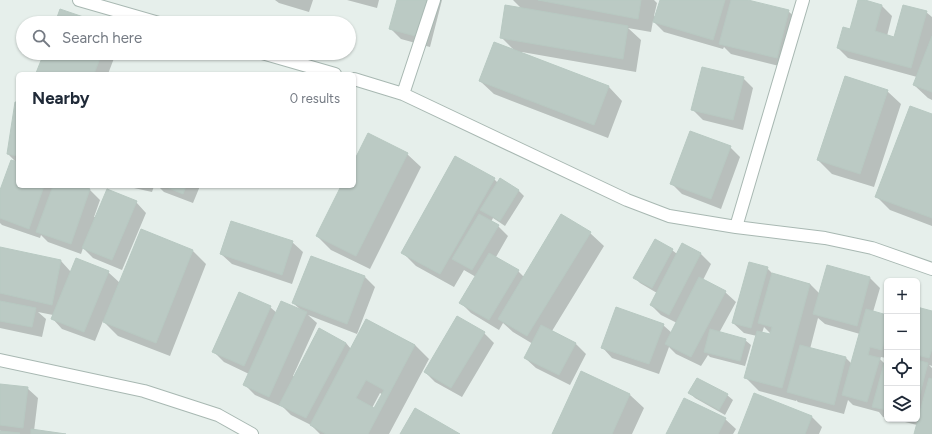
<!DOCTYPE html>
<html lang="en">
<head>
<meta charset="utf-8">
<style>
	body { margin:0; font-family:Figtree,sans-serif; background:#f6f6f7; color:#1f2937 }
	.controls { position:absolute; right:12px; bottom:12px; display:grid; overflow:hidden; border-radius:6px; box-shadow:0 1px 3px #0004 }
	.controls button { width:36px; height:36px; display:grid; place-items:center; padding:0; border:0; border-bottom:1px solid #e0e1e3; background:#fff; color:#1f2937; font:20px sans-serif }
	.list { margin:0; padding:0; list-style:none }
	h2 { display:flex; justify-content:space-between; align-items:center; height:52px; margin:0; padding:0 16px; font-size:17px }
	h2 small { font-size:13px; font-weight:400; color:#747a83 }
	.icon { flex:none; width:22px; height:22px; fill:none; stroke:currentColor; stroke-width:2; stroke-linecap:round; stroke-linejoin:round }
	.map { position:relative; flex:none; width:932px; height:434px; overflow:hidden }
	.search { position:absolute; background:#fff; box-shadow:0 1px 3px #0004; left:16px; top:16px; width:340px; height:44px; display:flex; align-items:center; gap:10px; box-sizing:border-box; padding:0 14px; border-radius:22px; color:#747a83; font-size:15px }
	.panel { position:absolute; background:#fff; box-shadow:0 1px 3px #0004; left:16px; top:72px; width:340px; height:116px; border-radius:6px }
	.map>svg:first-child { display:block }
</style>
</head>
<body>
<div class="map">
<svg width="932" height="434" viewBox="0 0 932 434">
	<rect width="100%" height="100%" fill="#e6efeb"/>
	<path fill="#0003" fill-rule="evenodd" d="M 275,0 L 313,0 L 309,12 L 279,3 Z
		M 347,0 L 379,0 L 377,8 Z
		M 398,0 L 442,0 L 430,47 L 401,39 L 391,29 Z
		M 513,0 L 654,0 L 657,3 L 654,16 L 656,17 L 661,0 L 744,0 L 788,11 L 799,21 L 787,68 L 731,54 L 724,47 L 723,49 L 664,32 L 653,21 L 651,32 L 628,28 L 641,40 L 636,72 L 522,52 L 521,53 L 609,87 L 622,101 L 608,138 L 494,94 L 480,81 L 514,50 L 501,37 L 522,9 Z
		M 859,0 L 882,6 L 892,16 L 887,36 L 895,38 L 926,12 L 932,17 L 932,100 L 928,98 L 914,85 L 917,77 L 848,58 L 838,48 L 850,30 Z
		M 45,53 L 116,53 L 108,74 L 39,74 L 37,73 Z
		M 743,78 L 753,88 L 743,130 L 703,120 L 693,110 Z
		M 887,91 L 901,104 L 874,187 L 832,174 L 818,160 Z
		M 18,103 L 18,186 L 80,186 L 90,190 L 100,200 L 94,217 L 96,217 L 136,202 L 146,213 L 122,270 L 93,258 L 83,248 L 81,254 L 48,242 L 41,235 L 40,238 L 2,225 L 0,223 L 0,193 L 17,163 L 8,154 Z
		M 932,115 L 932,226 L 890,210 L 877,197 Z
		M 730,147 L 740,157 L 721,209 L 682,194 L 671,183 Z
		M 407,154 L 421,167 L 370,269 L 331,250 L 317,236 L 342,186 L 354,186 L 354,163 Z
		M 494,179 L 498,183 L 518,190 L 524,196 L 505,226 L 493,218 L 491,222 L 498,226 L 508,236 L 496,257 L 518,271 L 524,277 L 590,233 L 604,246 L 552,331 L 575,343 L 586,354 L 570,385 L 536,368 L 525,358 L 533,344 L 513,332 L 503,323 L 499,330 L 471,313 L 461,303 L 476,277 L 464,270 L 454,287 L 416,266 L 402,252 Z
		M 125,186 L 154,186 L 152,192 Z
		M 158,186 L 200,186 L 193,203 L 164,192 Z
		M 292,242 L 303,252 L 292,284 L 232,264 L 221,254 Z
		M 682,244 L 701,254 L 711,264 L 703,280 L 725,292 L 736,302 L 719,333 L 745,340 L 751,345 L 745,366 L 710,357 L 708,355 L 701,366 L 676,354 L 669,347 L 659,374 L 612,358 L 602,347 L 663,325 L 672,333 L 677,323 L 661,315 L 651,305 L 657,293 L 640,283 L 635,278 L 672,250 L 677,254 Z
		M 0,248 L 61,261 L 71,272 L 108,272 L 120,283 L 193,251 L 206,264 L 170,356 L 118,336 L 103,321 L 95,341 L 62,329 L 52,318 L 53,315 L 38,312 L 46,319 L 42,337 L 0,328 Z
		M 311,257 L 365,277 L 375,287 L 357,334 L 308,315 L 317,323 L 293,376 L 295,377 L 346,343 L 351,349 L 366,320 L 415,345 L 429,359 L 389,434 L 320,434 L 311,425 L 291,415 L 281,405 L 280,406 L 255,395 L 245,385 L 249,374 L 224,362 L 214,352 L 270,307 L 277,313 L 301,310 L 293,303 ZM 380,393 L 383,395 L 375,409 L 372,408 Z
		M 827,267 L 870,278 L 880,288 L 873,312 L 887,316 L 887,418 L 883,417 L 879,412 L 853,405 L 848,400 L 844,414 L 798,402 L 796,400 L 796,401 L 759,391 L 745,377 L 757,336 L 744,333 L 733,323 L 767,268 L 774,275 L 810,284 L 820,294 ZM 818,318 L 825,324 L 860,334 L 852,364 L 846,358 L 810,349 ZM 764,327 L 772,335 L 762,333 ZM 881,357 L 886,358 L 885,364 L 880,359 Z
		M 917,308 L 932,312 L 932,366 L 929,365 L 932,368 L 932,434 L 915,434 L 917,425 L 893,419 L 917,419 Z
		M 484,333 L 494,343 L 462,397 L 435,382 L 425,372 Z
		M 582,372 L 630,395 L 644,408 L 632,434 L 553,434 Z
		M 0,385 L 27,388 L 38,398 L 34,431 L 59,434 L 0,434 L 0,432 L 1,432 L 0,430 Z
		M 690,393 L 727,395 L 733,400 L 725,415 L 695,398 Z
		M 755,394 L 812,417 L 822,427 L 819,434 L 739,434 Z
		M 725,419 L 736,429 L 733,434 L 667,434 Z"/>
	<path fill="#bbcac4" stroke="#b8c9c2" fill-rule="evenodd" d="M 397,0 L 429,0 L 419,37 L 389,29 Z
		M 538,0 L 641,0 L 638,19 Z
		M 660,0 L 725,0 L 713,40 L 653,22 Z
		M 731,0 L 748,0 L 789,10 L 777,58 L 719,44 Z
		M 858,0 L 865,0 L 882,5 L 875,31 L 894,37 L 903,5 L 927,11 L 911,68 L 837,48 L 843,27 L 850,29 Z
		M 505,5 L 628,26 L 623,59 L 500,38 Z
		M 60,9 L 101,23 L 55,23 Z
		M 932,36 L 932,92 L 913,85 Z
		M 494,42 L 609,86 L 594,125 L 479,81 Z
		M 44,53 L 102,53 L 94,74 L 39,74 L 36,73 Z
		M 702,67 L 744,77 L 733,120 L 691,110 Z
		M 845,76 L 888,90 L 860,174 L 817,160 Z
		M 15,102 L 18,102 L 18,156 L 7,154 Z
		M 910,106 L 932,114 L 932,218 L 875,197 Z
		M 690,131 L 731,146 L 711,199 L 670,184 Z
		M 368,133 L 408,153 L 356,256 L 316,236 L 341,186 L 354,186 L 354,161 Z
		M 455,156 L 495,178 L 440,274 L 401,253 Z
		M 11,160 L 18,162 L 18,186 L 44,186 L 29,229 L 0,218 L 0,190 Z
		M 500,178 L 519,190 L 500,221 L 480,210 Z
		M 53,186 L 83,186 L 90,189 L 71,244 L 36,232 Z
		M 164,186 L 186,186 L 183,194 Z
		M 107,189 L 137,201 L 112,260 L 82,248 Z
		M 479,214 L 499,225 L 472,270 L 452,259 Z
		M 561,214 L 591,232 L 527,336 L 498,319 Z
		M 231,221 L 293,241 L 282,275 L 220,254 Z
		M 141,229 L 193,250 L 156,343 L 103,322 Z
		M 655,239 L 673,249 L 652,288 L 633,278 Z
		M 682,243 L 701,253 L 669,315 L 650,305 Z
		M 0,247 L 61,260 L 52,305 L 0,293 Z
		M 489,253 L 519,270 L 489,320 L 459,303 Z
		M 311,256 L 365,276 L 347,324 L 292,303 Z
		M 76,258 L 109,271 L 84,332 L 51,319 Z
		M 749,262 L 768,267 L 751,328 L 732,323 Z
		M 827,265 L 870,277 L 857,326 L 813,314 Z
		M 772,273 L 810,284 L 782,388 L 744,378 L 757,331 L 770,334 L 772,327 L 758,323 Z
		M 699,277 L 726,291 L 691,357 L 665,344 Z
		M 239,292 L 271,306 L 244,366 L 212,352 Z
		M 0,301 L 36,308 L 32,327 L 0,321 Z
		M 281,301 L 307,312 L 269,397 L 243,385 Z
		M 616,307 L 664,324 L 649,364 L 601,348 Z
		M 917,307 L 932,311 L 932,349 L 929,358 L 917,355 Z
		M 866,309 L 887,315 L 887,331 L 882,350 L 870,347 L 868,355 L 880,358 L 867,402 L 842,395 Z
		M 457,316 L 485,332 L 451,388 L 424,372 Z
		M 366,319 L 415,345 L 368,434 L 326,434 L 310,425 ZM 366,380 L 384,390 L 374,408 L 356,398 Z
		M 541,325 L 576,343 L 559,375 L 524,358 Z
		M 319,328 L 346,343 L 306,418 L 279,405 Z
		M 710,329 L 746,339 L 740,361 L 704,352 Z
		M 800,345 L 846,357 L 834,405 L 787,392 Z
		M 887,353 L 887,410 L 872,407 Z
		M 917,360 L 928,363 L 917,405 Z
		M 581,371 L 630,394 L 612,434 L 552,434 Z
		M 697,378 L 728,394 L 719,410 L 688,393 Z
		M 929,378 L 932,379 L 932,434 L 914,434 Z
		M 0,384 L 28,387 L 23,428 L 0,425 Z
		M 754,393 L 812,416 L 805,434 L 738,434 Z
		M 684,398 L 726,418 L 718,434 L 666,434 Z
		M 415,408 L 460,434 L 400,434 Z
		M 31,429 L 66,434 L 31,434 Z
		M 0,431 L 20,433 L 19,434 L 0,434 Z"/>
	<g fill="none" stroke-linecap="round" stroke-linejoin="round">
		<g stroke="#a8b8b2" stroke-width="14">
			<path id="minor" d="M 79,0 L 159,23
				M 262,53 L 335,74
				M 354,79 L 403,94 L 627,200 L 669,216 L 736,227 L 825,238 L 872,248 L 932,269
				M 403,94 L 434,0
				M 736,227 L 803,0
				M 0,360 L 144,391 L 218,415 L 252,434"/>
		</g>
		<use href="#minor" stroke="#fff" stroke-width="12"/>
	</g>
</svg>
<div class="controls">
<button>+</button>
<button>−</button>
<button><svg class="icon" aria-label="locate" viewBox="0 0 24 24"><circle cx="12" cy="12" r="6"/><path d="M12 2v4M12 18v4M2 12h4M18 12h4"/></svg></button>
<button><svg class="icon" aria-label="layers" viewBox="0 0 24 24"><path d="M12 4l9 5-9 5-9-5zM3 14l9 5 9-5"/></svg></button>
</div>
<div class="search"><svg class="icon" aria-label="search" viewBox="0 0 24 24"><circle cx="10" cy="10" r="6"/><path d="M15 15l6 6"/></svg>Search here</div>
<section class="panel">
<h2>Nearby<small>0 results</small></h2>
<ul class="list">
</ul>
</section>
</div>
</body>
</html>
